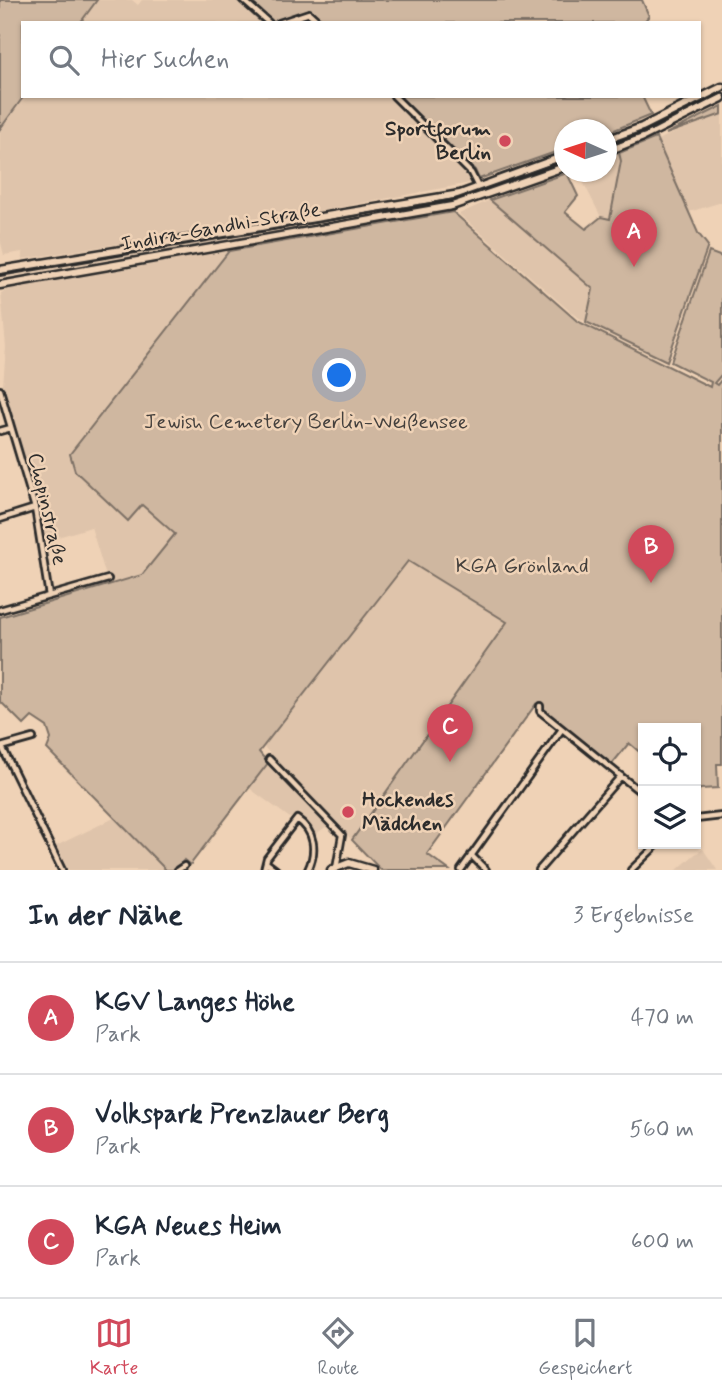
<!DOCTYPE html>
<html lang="de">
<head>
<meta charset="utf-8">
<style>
	body { margin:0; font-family:Mynerve,sans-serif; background:#f2f2f3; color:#1f2937 }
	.controls { position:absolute; right:21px; bottom:21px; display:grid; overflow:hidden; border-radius:0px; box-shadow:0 2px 5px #0004 }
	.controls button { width:63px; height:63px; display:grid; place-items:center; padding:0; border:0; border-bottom:2px solid #e0e1e3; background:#fff; color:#1f2937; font:35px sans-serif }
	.compass { position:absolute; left:554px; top:119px; width:63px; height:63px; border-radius:50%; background:#fff; box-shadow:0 2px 5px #0004; rotate:273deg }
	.you { position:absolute; left:340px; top:376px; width:24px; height:24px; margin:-18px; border:5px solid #fff; border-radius:50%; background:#1a73e8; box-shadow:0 0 0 10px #1a73e833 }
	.badge { display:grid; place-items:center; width:46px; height:46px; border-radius:50%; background:#d1495b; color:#fff; font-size:23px; font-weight:700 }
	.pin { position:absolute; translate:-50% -58px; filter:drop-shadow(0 2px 4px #0008) }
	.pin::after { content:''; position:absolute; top:37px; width:24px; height:21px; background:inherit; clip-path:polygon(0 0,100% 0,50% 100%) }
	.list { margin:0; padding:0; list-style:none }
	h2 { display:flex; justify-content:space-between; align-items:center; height:91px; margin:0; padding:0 28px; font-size:30px }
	h2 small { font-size:23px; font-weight:400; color:#747a83 }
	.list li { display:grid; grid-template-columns:46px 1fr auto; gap:21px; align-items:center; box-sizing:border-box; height:112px; padding:0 28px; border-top:2px solid #e0e1e3 }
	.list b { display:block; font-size:26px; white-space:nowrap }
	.list p { margin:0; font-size:23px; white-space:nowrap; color:#747a83 }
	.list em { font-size:23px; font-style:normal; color:#747a83 }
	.icon { flex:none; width:38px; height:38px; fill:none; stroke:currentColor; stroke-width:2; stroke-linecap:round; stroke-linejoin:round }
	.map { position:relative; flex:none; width:722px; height:870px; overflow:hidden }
	.search { position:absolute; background:#fff; box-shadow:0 2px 5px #0004; left:21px; right:21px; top:21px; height:77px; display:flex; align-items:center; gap:18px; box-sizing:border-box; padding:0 24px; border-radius:0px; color:#747a83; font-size:26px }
	.sheet { height:427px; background:#fff }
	nav { display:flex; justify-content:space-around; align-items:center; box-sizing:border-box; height:98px; border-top:2px solid #e0e1e3; background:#fff; font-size:19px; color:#747a83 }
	nav a { display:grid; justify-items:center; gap:4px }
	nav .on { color:#d1495b }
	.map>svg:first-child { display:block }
</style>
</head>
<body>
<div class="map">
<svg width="722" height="870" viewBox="0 0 722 870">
	<rect width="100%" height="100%" fill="#efd2b6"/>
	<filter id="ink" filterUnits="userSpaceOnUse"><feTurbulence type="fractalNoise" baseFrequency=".0143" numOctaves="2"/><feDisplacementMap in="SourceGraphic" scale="14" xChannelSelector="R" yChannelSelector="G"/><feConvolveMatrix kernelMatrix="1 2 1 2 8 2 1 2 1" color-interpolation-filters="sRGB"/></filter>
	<g filter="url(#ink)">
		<path fill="#dfc4ab" d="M 19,0 L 132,0 L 138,5 L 142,0 L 237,0 L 262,23 L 69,23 Z
			M 24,96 L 388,96 L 468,176 L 470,183 L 277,219 L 23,259 L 22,252 L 4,255 L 0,239 L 0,129 Z
			M 722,114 L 722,202 L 689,212 L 657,140 Z
			M 619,153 L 621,161 L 610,219 L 601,217 L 578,172 L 606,172 L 607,157 Z
			M 490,200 L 593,289 L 586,322 L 573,314 L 459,214 Z
			M 229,251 L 70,454 L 75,471 L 127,521 L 141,505 L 176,533 L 143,575 L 114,584 L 105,573 L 91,527 L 45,541 L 37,500 L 3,386 L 6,347 L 1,293 L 12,287 Z
			M 408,561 L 508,622 L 352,840 L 263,746 Z
			M 268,763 L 327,826 L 316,834 L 299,813 L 290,818 L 249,788 Z
			M 114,818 L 166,870 L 68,870 L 56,846 Z
			M 703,849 L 717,870 L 677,870 L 694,855 Z"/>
		<path fill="#cfb7a0" stroke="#7d7166" stroke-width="2" d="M 0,0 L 97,0 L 80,23 L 23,23 L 24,96 L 0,129 Z
			M 237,0 L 642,0 L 649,16 L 643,23 L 262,23 Z
			M 399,96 L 642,96 L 651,115 L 607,133 L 606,130 L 564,130 L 564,149 L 479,179 L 475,170 Z
			M 722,106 L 722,114 L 666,134 Z
			M 656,138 L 698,233 L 708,246 L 667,361 L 586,322 L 593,289 L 490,200 L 567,173 L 578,196 L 565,212 L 586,229 L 601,217 L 610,219 L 621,161 L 619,153 Z
			M 453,212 L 577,321 L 710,387 L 711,382 L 671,362 L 709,252 L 722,257 L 722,374 L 714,383 L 717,385 L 722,379 L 722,764 L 717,764 L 718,788 L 700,789 L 696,795 L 696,728 L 643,728 L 643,755 L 629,743 L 612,764 L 536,704 L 427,854 L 449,870 L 381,870 L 352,840 L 507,622 L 408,561 L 259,752 L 268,763 L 190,865 L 184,860 L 176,870 L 166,870 L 47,749 L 51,739 L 47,727 L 32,717 L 24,725 L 0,701 L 0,617 L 142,575 L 175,534 L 142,505 L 128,521 L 75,471 L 70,454 L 229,251 Z"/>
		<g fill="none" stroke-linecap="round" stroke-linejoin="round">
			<g stroke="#2b2b2b" stroke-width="10">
				<path id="street" d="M 243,0 L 269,23
					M 279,23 L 309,13 L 320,23
					M 394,96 L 471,173 L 479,189
					M 0,390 L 35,508 L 49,596
					M 0,431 L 11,428
					M 0,519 L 35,508
					M 0,610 L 108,579
					M 540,706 L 540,711 L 643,794
					M 1,747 L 33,738
					M 2,747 L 62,870
					M 269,759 L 342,835 L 336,869
					M 696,819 L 722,816
					M 471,855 L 486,870
					M 268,864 L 276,870
					M 178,870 L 184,866
					M 264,870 L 267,858 L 297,819 C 315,831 317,851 308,870
					M 461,870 L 562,729
					M 539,870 L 621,776
					M 631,870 L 658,844"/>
			</g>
			<g stroke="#2b2b2b" stroke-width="11">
				<path id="secondary" d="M 606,140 L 642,127 L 722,87
					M 606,152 L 641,138 L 722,98
					M 0,270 L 460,194 L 564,156
					M 0,285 L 452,206 L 564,167
					M 331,870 L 349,863 L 373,870"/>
			</g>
			<use href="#street" stroke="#efd2b6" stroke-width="4.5"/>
			<use href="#secondary" stroke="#efd2b6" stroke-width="6"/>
			<path stroke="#2b2b2b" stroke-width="2" d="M 606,147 L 645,133 L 722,93
				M 0,276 L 455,199 L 564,160"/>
		</g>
	</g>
	<g fill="#d1495b" stroke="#efd2b6" stroke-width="2.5">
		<circle cx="505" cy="141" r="7"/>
		<circle cx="348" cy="812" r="7"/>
	</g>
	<g text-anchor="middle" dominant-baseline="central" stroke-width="5" stroke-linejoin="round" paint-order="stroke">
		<g font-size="21" font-weight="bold" fill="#2b2b2b" stroke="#efd2b6" text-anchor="end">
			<text x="491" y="129">Sportforum<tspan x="491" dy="24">Berlin</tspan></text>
			<text x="362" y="800" text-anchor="start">Hockendes<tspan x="362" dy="24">Mädchen</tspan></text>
		</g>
		<g font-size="21" fill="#2b2b2b" stroke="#efd2b6">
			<text transform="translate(221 227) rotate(-10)">Indira-Gandhi-Straße</text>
			<text transform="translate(47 509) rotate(77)">Chopinstraße</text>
		</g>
		<g font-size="21" fill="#44403d" stroke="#efd2b6">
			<text x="306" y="422">Jewish Cemetery Berlin-Weißensee</text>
			<text x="522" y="566">KGA Grönland</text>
		</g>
	</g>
</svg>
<div class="controls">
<button><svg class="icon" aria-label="locate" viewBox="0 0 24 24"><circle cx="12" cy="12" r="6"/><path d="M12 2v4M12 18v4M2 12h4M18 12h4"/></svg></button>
<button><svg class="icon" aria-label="layers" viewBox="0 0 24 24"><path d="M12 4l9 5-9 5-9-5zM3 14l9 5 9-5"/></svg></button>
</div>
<svg class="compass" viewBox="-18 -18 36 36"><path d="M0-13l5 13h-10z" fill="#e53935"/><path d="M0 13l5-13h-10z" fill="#747a83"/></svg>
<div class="you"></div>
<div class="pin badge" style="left:634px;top:267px">A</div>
<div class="pin badge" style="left:651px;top:583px">B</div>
<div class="pin badge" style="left:450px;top:762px">C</div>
<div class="search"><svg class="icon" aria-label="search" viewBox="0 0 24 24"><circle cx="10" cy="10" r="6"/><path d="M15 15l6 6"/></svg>Hier suchen</div>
</div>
<section class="sheet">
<h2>In der Nähe<small>3 Ergebnisse</small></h2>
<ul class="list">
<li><span class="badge">A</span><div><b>KGV Langes Höhe</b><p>Park</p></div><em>470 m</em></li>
<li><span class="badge">B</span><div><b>Volkspark Prenzlauer Berg</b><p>Park</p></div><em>560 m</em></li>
<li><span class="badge">C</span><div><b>KGA Neues Heim</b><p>Park</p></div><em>600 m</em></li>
</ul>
</section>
<nav>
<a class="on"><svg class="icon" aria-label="map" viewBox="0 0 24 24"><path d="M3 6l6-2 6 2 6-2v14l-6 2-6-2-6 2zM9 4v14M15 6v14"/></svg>Karte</a>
<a><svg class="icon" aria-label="directions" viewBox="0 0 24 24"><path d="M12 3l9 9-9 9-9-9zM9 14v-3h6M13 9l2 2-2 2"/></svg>Route</a>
<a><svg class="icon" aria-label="saved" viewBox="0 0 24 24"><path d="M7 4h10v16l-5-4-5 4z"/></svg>Gespeichert</a>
</nav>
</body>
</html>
